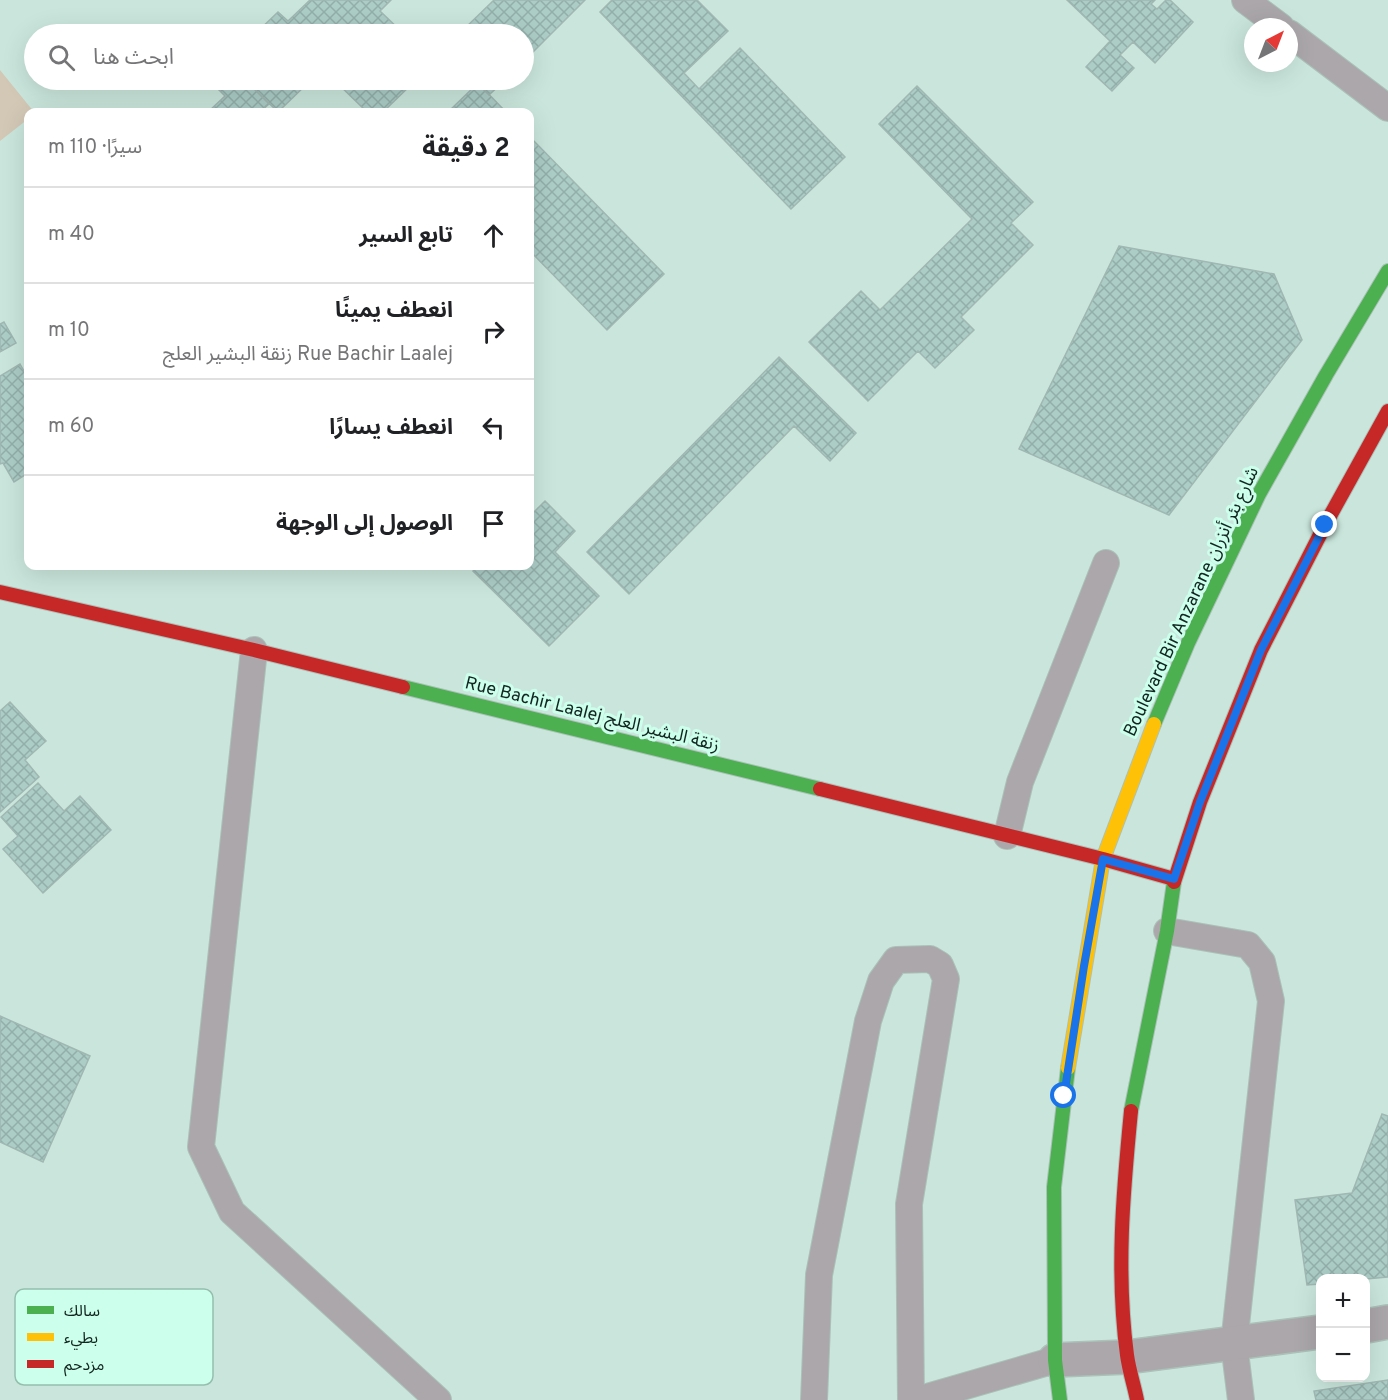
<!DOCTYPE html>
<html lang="ar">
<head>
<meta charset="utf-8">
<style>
	body { margin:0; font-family:Overpass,"Noto Sans Arabic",sans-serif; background:#f2f2f2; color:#202124; direction:rtl }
	.controls { position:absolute; right:18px; bottom:18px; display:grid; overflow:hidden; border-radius:12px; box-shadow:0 6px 24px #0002 }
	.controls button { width:54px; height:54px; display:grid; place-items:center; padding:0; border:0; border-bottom:2px solid #e0e0e0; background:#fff; color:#202124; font:30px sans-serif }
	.compass { position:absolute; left:1244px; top:18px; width:54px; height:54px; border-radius:50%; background:#fff; box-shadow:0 6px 24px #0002; rotate:42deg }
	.stop { position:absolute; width:18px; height:18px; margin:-14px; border:4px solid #1a73e8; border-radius:50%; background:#fff }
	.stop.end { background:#1a73e8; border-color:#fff; box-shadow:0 2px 6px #0008 }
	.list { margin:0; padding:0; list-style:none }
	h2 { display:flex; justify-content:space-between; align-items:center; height:78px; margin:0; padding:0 24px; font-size:26px }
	h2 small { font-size:20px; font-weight:400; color:#757577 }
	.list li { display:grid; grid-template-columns:39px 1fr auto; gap:18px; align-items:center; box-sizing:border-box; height:96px; padding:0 24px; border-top:2px solid #e0e0e0 }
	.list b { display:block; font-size:22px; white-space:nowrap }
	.list p { margin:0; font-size:20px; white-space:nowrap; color:#757577 }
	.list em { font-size:20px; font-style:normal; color:#757577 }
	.icon { flex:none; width:33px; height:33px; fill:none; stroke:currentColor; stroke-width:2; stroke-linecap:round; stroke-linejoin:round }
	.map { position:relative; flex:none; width:1388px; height:1400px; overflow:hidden; direction:ltr }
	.search { position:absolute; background:#fff; box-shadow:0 6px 24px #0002; left:24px; top:24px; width:510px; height:66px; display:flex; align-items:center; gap:15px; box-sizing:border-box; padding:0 21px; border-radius:33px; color:#757577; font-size:22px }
	.panel { position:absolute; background:#fff; box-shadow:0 6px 24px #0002; left:24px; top:108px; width:510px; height:462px; border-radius:12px; direction:rtl }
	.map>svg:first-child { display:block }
</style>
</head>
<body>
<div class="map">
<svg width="1388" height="1400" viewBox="0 0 1388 1400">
	<defs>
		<pattern id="building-cross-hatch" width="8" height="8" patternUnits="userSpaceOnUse" patternTransform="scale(1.5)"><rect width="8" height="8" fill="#acccc6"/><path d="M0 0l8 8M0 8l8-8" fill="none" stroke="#93afaa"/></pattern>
	</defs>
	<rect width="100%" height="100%" fill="#cae6dc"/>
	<path fill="#d3c8b6" d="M 0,70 L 34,112 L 28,112 L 28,119 L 0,141 Z"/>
	<path fill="url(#building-cross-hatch)" stroke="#a0b7b2" stroke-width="1.5" d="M 310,0 L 391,0 L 380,11 L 404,34 L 255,34 L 278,12 L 288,21 Z
		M 494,0 L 585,0 L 524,61 L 524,34 L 459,34 Z
		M 612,0 L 697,0 L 728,31 L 684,73 L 699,89 L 740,48 L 845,157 L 791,209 L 600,12 Z
		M 1067,0 L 1155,0 L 1151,4 L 1157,9 L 1166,0 L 1170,0 L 1193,22 L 1155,63 L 1133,42 L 1120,55 L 1134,68 L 1112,91 L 1086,67 L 1110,41 Z
		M 209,80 L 245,80 L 269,104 L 260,112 L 208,112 L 225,96 Z
		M 245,80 L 311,80 L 278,112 Z
		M 334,80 L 416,80 L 383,112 L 367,112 Z
		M 474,80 L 505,80 L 489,95 Z
		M 478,83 L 506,112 L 448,112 Z
		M 917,86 L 1033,202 L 1011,223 L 1033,245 L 961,317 L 974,330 L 935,368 L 918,351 L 868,401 L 809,342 L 861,291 L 880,310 L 972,219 L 879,124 Z
		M 530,137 L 664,274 L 607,330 L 530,251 Z
		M 1119,246 L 1274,274 L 1302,340 L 1169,515 L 1019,449 Z
		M 4,322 L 16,343 L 0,352 L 0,324 Z
		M 779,357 L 856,433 L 830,461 L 794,426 L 629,594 L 587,552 Z
		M 20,364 L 28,378 L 28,473 L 14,482 L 3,463 L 0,464 L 0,376 Z
		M 545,501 L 575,531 L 555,552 L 599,596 L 549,646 L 473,571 L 479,566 L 530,566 L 530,508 L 534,512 Z
		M 10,702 L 46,741 L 25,760 L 39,777 L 0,812 L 0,711 Z
		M 38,783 L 64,811 L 80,796 L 111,830 L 43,893 L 3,849 L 18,836 L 1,817 Z
		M 0,1016 L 90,1056 L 43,1162 L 0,1142 Z
		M 1382,1114 L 1388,1116 L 1388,1277 L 1366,1279 L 1320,1278 L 1320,1284 L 1307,1285 L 1295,1200 L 1352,1193 Z
		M 1388,1380 L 1388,1400 L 1316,1400 L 1314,1391 Z"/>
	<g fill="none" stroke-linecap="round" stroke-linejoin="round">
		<g stroke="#abc1b9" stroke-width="28">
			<path id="lane" d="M 1245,0 L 1281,27
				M 1289,33 L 1388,108
				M 254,650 L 201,1147 L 232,1212 L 438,1400
				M 1007,836 L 1020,782 L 1106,563
				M 1167,931 L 1248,945 L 1262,962 L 1271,1001 L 1234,1344 L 1241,1400
				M 814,1400 L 819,1275 L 868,1021 L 881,981 L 896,960 L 930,959 L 940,965 L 946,979 L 909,1204 L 911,1400
				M 917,1400 L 1055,1360"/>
		</g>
		<g stroke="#abc1b9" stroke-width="36">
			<path id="street" d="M 1366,1326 L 1388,1322
				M 1055,1360 L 1127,1357 L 1320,1332"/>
		</g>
		<g stroke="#abc1b9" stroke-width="16">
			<path id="fast" d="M 403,687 L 820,789
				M 1154,724 L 1188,643 L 1259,494 L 1326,375 L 1388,271
				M 1131,1111 L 1167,931 L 1174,882
				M 1060,1400 L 1055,1360 L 1054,1187 L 1068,1068"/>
		</g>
		<g stroke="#abc1b9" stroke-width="16">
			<path id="slow" d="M 1068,1068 L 1103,859 L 1154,724"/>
		</g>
		<g stroke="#abc1b9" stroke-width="16">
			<path id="jam" d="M 0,592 L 254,650 L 403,687
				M 820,789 L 1103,859 L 1174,879
				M 1174,882 L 1200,802 L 1261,650 L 1325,525 L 1388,411
				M 1131,1111 C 1123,1193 1116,1273 1127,1355 C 1129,1370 1134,1385 1137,1400"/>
		</g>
		<use href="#lane" stroke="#aba7aa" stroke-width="26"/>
		<use href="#street" stroke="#aba7aa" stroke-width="33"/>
		<use href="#fast" stroke="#4caf50" stroke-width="14"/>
		<use href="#slow" stroke="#ffc107" stroke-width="14"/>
		<use href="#jam" stroke="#c62828" stroke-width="14"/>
	</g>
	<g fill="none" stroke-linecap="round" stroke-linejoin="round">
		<path stroke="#1a73e8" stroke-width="8" d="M 1064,1096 L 1084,966 L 1103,859 L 1174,879 L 1200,802 L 1261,650 L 1325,525"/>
	</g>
	<g text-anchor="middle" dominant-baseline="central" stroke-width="6" stroke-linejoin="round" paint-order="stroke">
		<g font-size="18" fill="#12251f" stroke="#ccffec">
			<text transform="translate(1192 602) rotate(-65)">Boulevard Bir Anzarane شارع بئر أنزران</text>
			<text transform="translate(592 715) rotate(14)">Rue Bachir Laalej زنقة البشير العلج</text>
		</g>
	</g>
	<rect x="15" y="1289" width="198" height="96" rx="9" fill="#ccffec" stroke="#94beae" stroke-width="1.5"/>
	<rect x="27" y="1306" width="27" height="8" fill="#4caf50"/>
	<rect x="27" y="1333" width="27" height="8" fill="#ffc107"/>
	<rect x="27" y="1360" width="27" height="8" fill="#c62828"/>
	<g font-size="16" fill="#12251f">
		<text x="64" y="1316">سالك</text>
		<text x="64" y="1343">بطيء</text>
		<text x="64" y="1370">مزدحم</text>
	</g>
</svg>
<div class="controls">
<button>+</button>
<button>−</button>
</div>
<svg class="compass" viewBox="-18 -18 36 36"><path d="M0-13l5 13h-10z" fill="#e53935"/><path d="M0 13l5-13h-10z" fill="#757577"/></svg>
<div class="stop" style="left:1064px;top:1096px"></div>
<div class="stop end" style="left:1325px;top:525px"></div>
<div class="search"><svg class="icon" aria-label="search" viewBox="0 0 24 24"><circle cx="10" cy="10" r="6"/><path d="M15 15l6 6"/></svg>ابحث هنا</div>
<section class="panel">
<h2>2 دقيقة<small>سيرًا · 110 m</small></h2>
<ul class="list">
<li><svg class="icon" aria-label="ahead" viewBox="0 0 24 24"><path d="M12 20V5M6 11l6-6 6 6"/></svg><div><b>تابع السير</b></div><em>40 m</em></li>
<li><svg class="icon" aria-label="right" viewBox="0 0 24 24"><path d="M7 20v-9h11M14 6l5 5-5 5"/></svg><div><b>انعطف يمينًا</b><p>Rue Bachir Laalej زنقة البشير العلج</p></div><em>10 m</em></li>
<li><svg class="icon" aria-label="left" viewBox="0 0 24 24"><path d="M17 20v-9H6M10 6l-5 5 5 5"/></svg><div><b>انعطف يسارًا</b></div><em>60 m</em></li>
<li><svg class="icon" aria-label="arrive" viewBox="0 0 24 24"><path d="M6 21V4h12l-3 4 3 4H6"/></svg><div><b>الوصول إلى الوجهة</b></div></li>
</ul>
</section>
</div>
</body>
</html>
